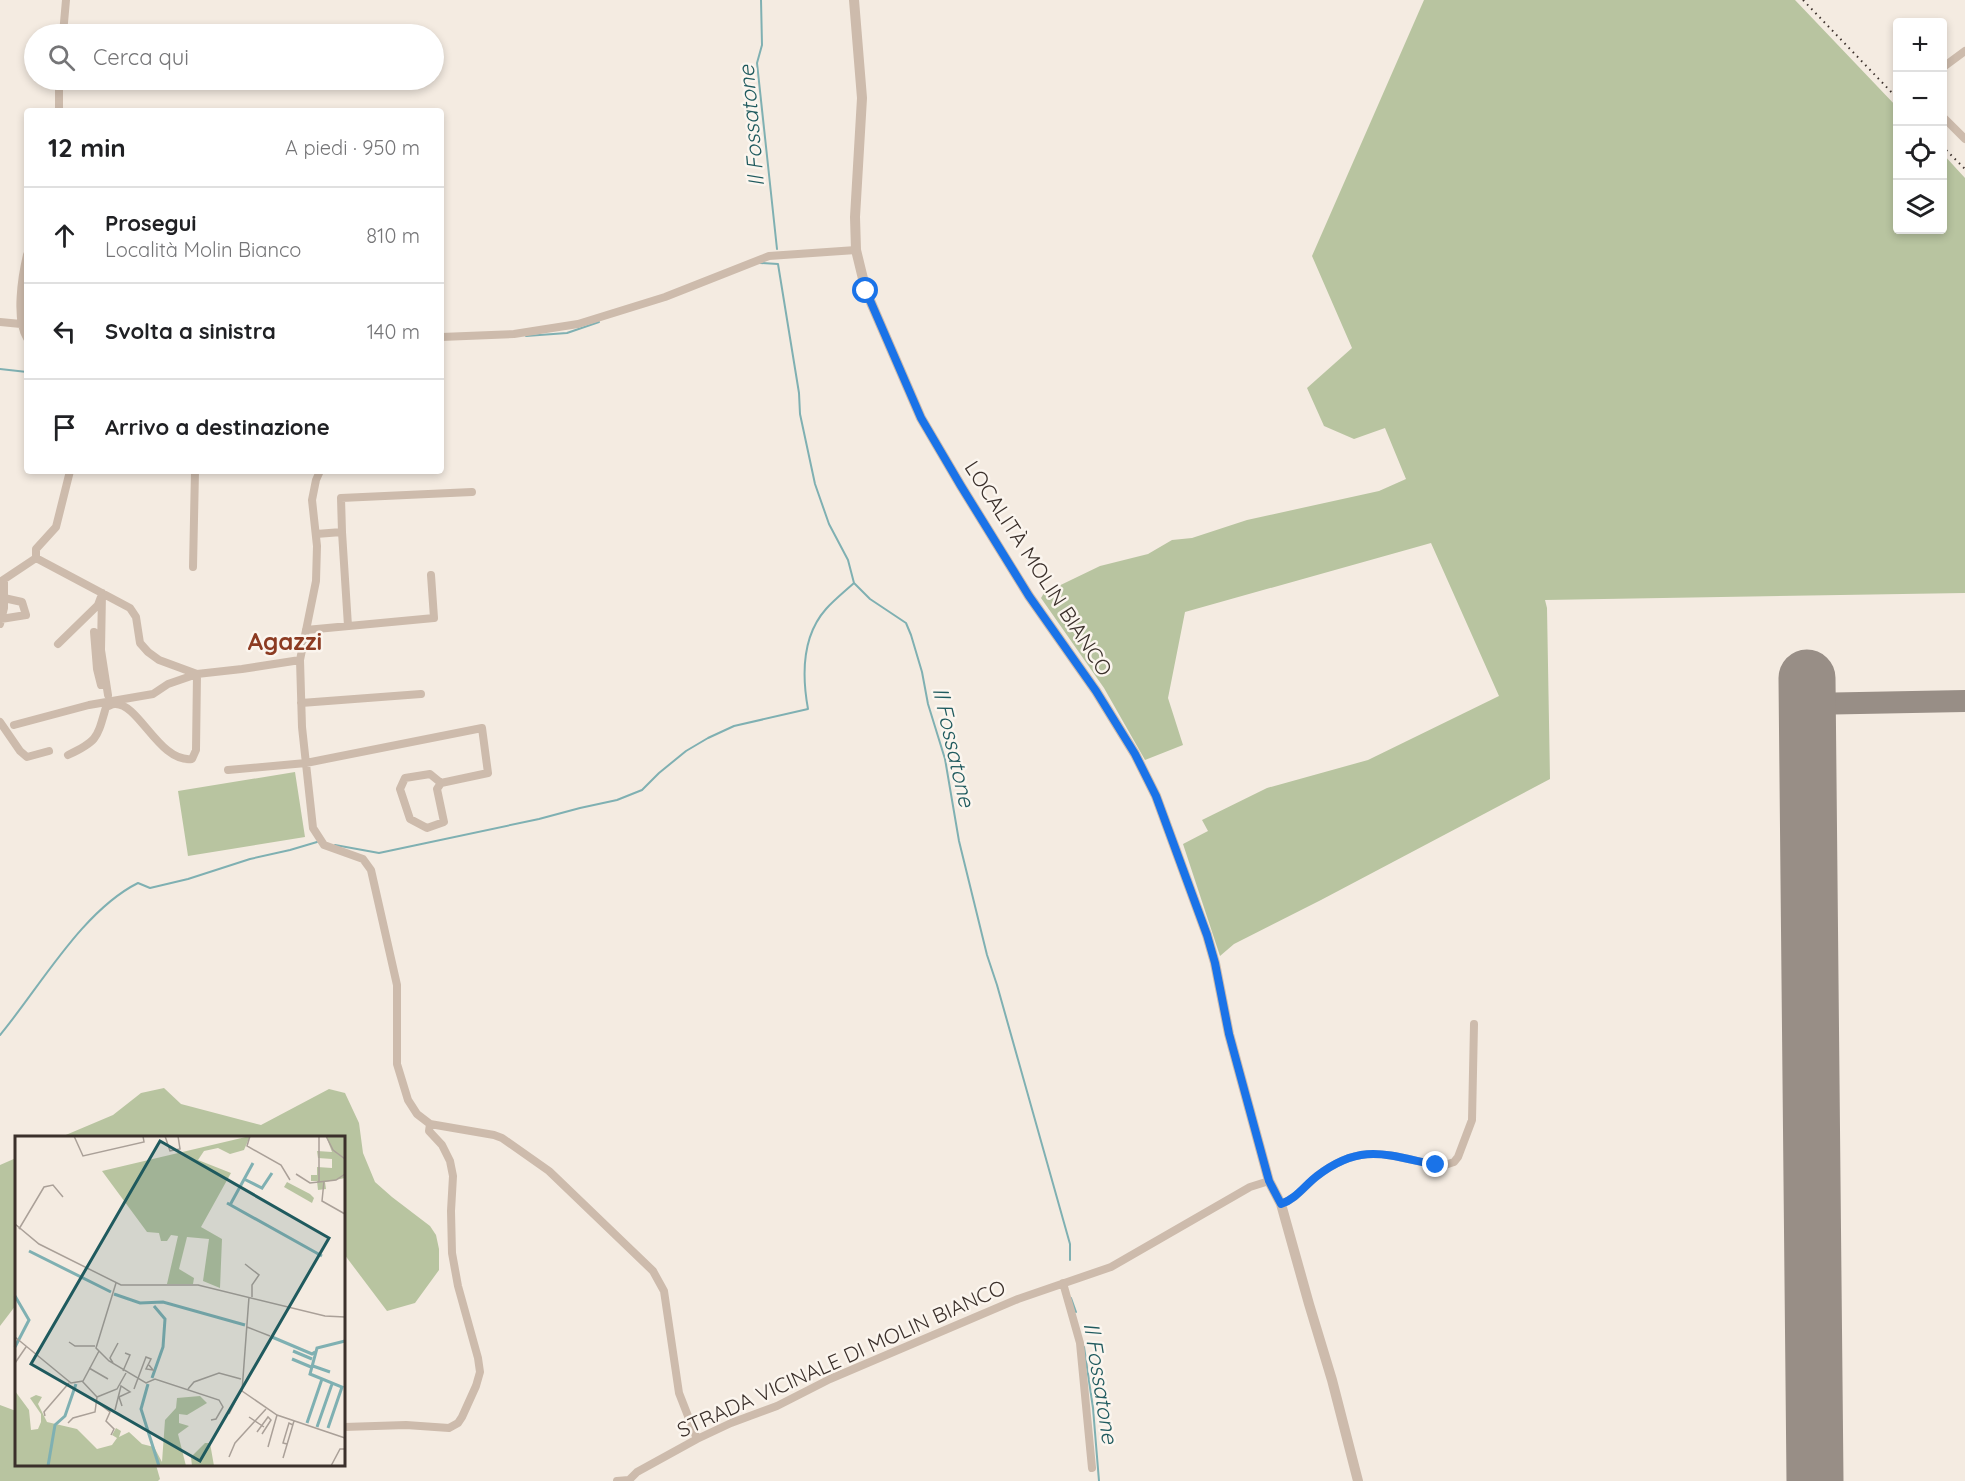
<!DOCTYPE html>
<html lang="it">
<head>
<meta charset="utf-8">
<style>
	body { margin:0; font-family:Quicksand,sans-serif; background:#f2f2f2; color:#202124 }
	.controls { position:absolute; right:18px; top:18px; display:grid; overflow:hidden; border-radius:6px; box-shadow:0 3px 9px #0003 }
	.controls button { width:54px; height:54px; display:grid; place-items:center; padding:0; border:0; border-bottom:2px solid #e0e0e0; background:#fff; color:#202124; font:30px sans-serif }
	.stop { position:absolute; width:18px; height:18px; margin:-14px; border:4px solid #1a73e8; border-radius:50%; background:#fff }
	.stop.end { background:#1a73e8; border-color:#fff; box-shadow:0 2px 6px #0008 }
	.list { margin:0; padding:0; list-style:none }
	h2 { display:flex; justify-content:space-between; align-items:center; height:78px; margin:0; padding:0 24px; font-size:26px }
	h2 small { font-size:20px; font-weight:400; color:#757577 }
	.list li { display:grid; grid-template-columns:39px 1fr auto; gap:18px; align-items:center; box-sizing:border-box; height:96px; padding:0 24px; border-top:2px solid #e0e0e0 }
	.list b { display:block; font-size:22px; white-space:nowrap }
	.list p { margin:0; font-size:20px; white-space:nowrap; color:#757577 }
	.list em { font-size:20px; font-style:normal; color:#757577 }
	.icon { flex:none; width:33px; height:33px; fill:none; stroke:currentColor; stroke-width:2; stroke-linecap:round; stroke-linejoin:round }
	.map { position:relative; flex:none; width:1965px; height:1481px; overflow:hidden }
	.search { position:absolute; background:#fff; box-shadow:0 3px 9px #0003; left:24px; top:24px; width:420px; height:66px; display:flex; align-items:center; gap:15px; box-sizing:border-box; padding:0 21px; border-radius:33px; color:#757577; font-size:22px }
	.panel { position:absolute; background:#fff; box-shadow:0 3px 9px #0003; left:24px; top:108px; width:420px; height:366px; border-radius:6px }
	.map>svg:first-child { display:block }
</style>
</head>
<body>
<div class="map">
<svg width="1965" height="1481" viewBox="0 0 1965 1481">
	<rect width="100%" height="100%" fill="#f4ebe1"/>
	<path fill="#b8c4a0" d="M 1424,0 L 1795,0 L 1897,107 L 1898,230 L 1942,230 L 1943,154 L 1965,178 L 1965,593 L 1545,600 L 1547,608 L 1550,779 L 1321,900 L 1234,944 L 1220,956 L 1183,844 L 1208,831 L 1202,820 L 1267,788 L 1368,760 L 1499,696 L 1431,543 L 1185,612 L 1168,698 L 1183,745 L 1145,760 L 1104,688 L 1041,598 L 1044,593 L 1100,566 L 1148,554 L 1172,540 L 1192,538 L 1247,520 L 1379,491 L 1406,479 L 1385,428 L 1354,439 L 1324,426 L 1307,388 L 1352,348 L 1312,256 Z
		M 295,772 L 305,837 L 188,856 L 178,791 Z
		M 164,1088 L 181,1104 L 261,1125 L 329,1089 L 345,1093 L 359,1123 L 363,1153 L 375,1182 L 392,1197 L 430,1226 L 436,1235 L 439,1249 L 439,1270 L 415,1303 L 387,1311 L 344,1254 L 344,1138 L 61,1137 L 113,1115 L 141,1093 Z
		M 16,1158 L 16,1305 L 0,1326 L 0,1165 Z
		M 0,1405 L 16,1411 L 16,1464 L 156,1465 L 160,1479 L 158,1481 L 0,1481 Z"/>
	<g fill="none" stroke-linecap="round" stroke-linejoin="round">
		<path stroke="#7fb0b2" stroke-width="2" d="M 761,0 L 762,45 L 757,63 L 777,249
			M 760,263 L 778,264 L 799,393 L 800,414 L 815,484 L 829,524 L 848,560 L 854,583 L 870,599 L 906,623 L 911,635 L 922,672 L 928,704 L 945,759 L 959,841 L 987,955 L 997,985 L 1070,1244 L 1070,1260
			M 526,336 L 567,333 L 599,322
			M 0,369 L 27,372
			M 335,845 L 379,853 L 539,819 L 580,808 L 617,800 L 642,790 L 659,773 L 686,751 L 708,738 L 734,726 L 808,709 C 802,676 802,636 826,609 C 834,600 844,592 854,583
			M 0,1035 C 40,987 82,911 138,883 L 150,888 L 188,879 L 250,859 L 290,850 L 317,842
			M 1071,1298 L 1076,1312
			M 1084,1347 L 1093,1408 L 1099,1481"/>
		<path stroke="#988e86" stroke-width="22" d="M 1807,704 L 1965,701"/>
		<path stroke="#988e86" stroke-width="57" d="M 1807,678 L 1815,1481"/>
		<path stroke="#cdbbac" stroke-width="8" d="M 63,34 L 66,0
			M 1942,68 L 1965,51
			M 59,111 L 59,80
			M 1942,116 L 1965,139
			M 27,255 C 22,276 15,319 27,338
			M 0,322 L 21,324
			M 441,337 L 514,334 L 578,324 L 665,297 L 769,256 L 856,250
			M 320,471 L 316,480 L 312,500 L 317,546 L 316,581 L 300,660 L 302,727 L 313,828 L 324,845 L 363,859 L 371,870 L 397,985 L 397,1064 L 408,1100 L 417,1114 L 430,1124 L 494,1135 L 502,1138 L 549,1171 L 653,1271 L 664,1291 L 679,1393 L 697,1439
			M 342,532 L 348,626
			M 316,534 L 342,532 L 341,498 L 472,492
			M 36,558 L 130,608 L 136,617 L 140,643 L 148,652 L 159,660 L 197,674 L 242,669 L 300,660
			M 193,567 L 195,471
			M 0,582 L 36,558 L 36,549 L 56,527 L 70,471
			M 102,593 L 101,650 L 108,695
			M 1,619 L 26,615 L 22,602 L 4,598
			M 0,624 L 4,608 L 4,580
			M 306,630 L 434,618 L 431,575
			M 94,632 L 97,669 L 101,685
			M 58,644 L 98,605 L 101,597
			M 301,703 L 421,694
			M 0,722 L 20,751 L 27,757 L 49,751
			M 14,725 L 89,705 L 153,694 L 168,684 L 197,674 L 196,750 L 192,759 C 159,763 139,703 115,704 C 112,704 109,706 106,707 C 97,738 98,741 68,755
			M 228,770 L 306,763 L 482,728 L 488,773 L 441,783
			M 430,774 L 441,783 L 437,789 L 444,822 L 427,828 L 410,819 L 400,789 L 405,778 Z
			M 1281,1204 C 1296,1199 1305,1186 1317,1176 C 1361,1142 1387,1155 1436,1165 L 1445,1165 L 1454,1162 L 1458,1157 L 1472,1120 L 1474,1024
			M 1063,1283 L 1080,1343 L 1092,1468
			M 344,1427 L 406,1425 L 449,1428 L 458,1423 L 462,1417 L 476,1386 L 480,1372 L 478,1358 L 458,1286 L 452,1253 L 451,1211 L 453,1176 L 450,1161 L 442,1145 L 429,1131 L 430,1124
			M 617,1481 L 629,1480
			M 628,1481 L 637,1472 L 697,1439 L 731,1423 L 777,1406 L 830,1379 L 1018,1299 L 1111,1267 L 1250,1187 L 1269,1181"/>
		<path stroke="#cdbbac" stroke-width="10" d="M 854,0 L 862,98 L 855,217 L 856,250 L 866,291 L 921,418 L 961,486 L 1029,596 L 1096,691 L 1135,754 L 1156,796 L 1207,935 L 1215,963 L 1229,1034 L 1269,1181 L 1281,1204 L 1309,1304 L 1332,1380 L 1358,1481"/>
		<path stroke="#3b302b" stroke-width="2" stroke-dasharray="1.5 4.5" stroke-linecap="butt" d="M 1803,0 L 1898,99
			M 1942,146 L 1965,169"/>
	</g>
	<g fill="none" stroke-linecap="round" stroke-linejoin="round">
		<path stroke="#1a73e8" stroke-width="8" d="M 866,291 L 921,418 L 961,486 L 1029,596 L 1096,691 L 1135,754 L 1156,796 L 1207,935 L 1215,963 L 1229,1034 L 1269,1181 L 1281,1204 C 1296,1199 1305,1185 1317,1176 C 1361,1142 1387,1155 1436,1165"/>
	</g>
	<g text-anchor="middle" dominant-baseline="central" stroke-width="5" stroke-linejoin="round" paint-order="stroke">
		<g font-size="21" fill="#3b302b" stroke="#fbf5ee">
			<text transform="translate(1039 568) rotate(57)">LOCALITÀ MOLIN BIANCO</text>
			<text transform="translate(841 1358) rotate(-24)">STRADA VICINALE DI MOLIN BIANCO</text>
		</g>
		<g font-size="22" font-style="italic" fill="#1f5a5e" stroke="#fbf5ee">
			<text transform="translate(751 126) rotate(-95)">Il Fossatone</text>
			<text transform="translate(954 747) rotate(77)">Il Fossatone</text>
			<text transform="translate(1101 1383) rotate(81)">Il Fossatone</text>
		</g>
		<g font-size="24" font-weight="bold" fill="#8c3b22" stroke="#fbf5ee">
			<text x="285" y="641">Agazzi</text>
		</g>
	</g>
	<g transform="translate(15 1136)">
		<rect width="330" height="330" fill="#f4ebe1"/>
		<path d="M 235,0 L 229,14 L 215,18 L 203,12 L 189,15 L 183,24 L 216,37 L 186,91 L 207,103 L 205,152 L 188,145 L 194,103 L 172,101 L 164,133 L 179,142 L 178,148 L 152,148 L 163,100 L 156,99 L 152,105 L 146,105 L 144,97 L 132,96 L 87,35 ZM 311,0 L 330,0 L 330,42 L 310,46 L 311,53 L 303,54 L 302,45 L 296,45 L 296,39 L 302,39 L 302,31 L 317,32 L 317,23 L 303,22 L 302,15 L 317,16 ZM 272,46 L 295,58 L 299,62 L 297,67 L 269,51 ZM 0,255 L 14,274 L 16,294 L 23,293 L 26,286 L 26,278 L 15,262 L 21,259 L 27,261 L 23,268 L 32,286 L 62,293 L 82,313 L 97,309 L 102,302 L 97,299 L 101,292 L 106,295 L 104,301 L 114,296 L 127,308 L 139,311 L 147,326 L 150,284 L 161,272 L 162,262 L 185,260 L 192,267 L 172,279 L 164,278 L 164,287 L 174,290 L 163,298 L 171,330 L 0,330 ZM 190,307 L 195,307 L 199,330 L 177,330 L 176,321 Z" fill="#b8c4a0"/>
		<path fill="none" stroke="#7fb0b2" stroke-width="3" d="M 229,43 L 247,52 L 257,37M 212,67 L 307,120M 215,69 L 238,27M 14,115 L 96,156M 99,158 L 125,167 L 148,166 L 230,189M 0,160 L 14,184 L 0,211M 257,201 L 297,218 L 300,216M 278,215 L 297,223M 277,223 L 296,231M 298,230 L 315,236M 137,242 L 148,211 L 150,183 L 139,170M 133,248 L 126,273 L 144,330M 292,287 L 307,243M 302,291 L 317,248M 313,292 L 327,251 L 295,238 L 302,212 L 330,205M 33,330 L 40,289 L 50,280 L 61,248"/>
		<path fill="none" stroke="#aaa098" stroke-width="1.5" d="M 59,0 L 68,20 L 129,6 L 128,0M 150,0 L 155,15 L 165,13 L 163,0M 235,0 L 232,10 L 266,29 L 275,44M 311,0 L 318,14 L 330,23M 281,38 L 295,47 L 321,44 L 330,38M 309,45 L 307,65 L 330,78M 304,46 L 304,0M 0,88 L 24,108 L 106,149 L 183,149 L 310,180 L 330,181M 4,93 L 29,51 L 38,49 L 48,61M 230,128 L 244,139 L 237,149 L 237,161M 101,147 L 81,212 L 94,225 L 131,247 L 140,243 L 204,264 L 208,271 L 201,283 L 196,284M 234,161 L 227,255 L 262,279 L 330,302M 232,191 L 255,200M 0,201 L 56,247 L 68,245 L 84,215M 54,206 L 60,210 L 80,210M 0,227 L 11,211M 98,227 L 95,222 L 103,207M 74,232 L 93,243M 108,235 L 115,219 L 110,217M 119,253 L 131,221 L 136,223 L 131,233 L 138,234 L 134,229M 173,253 L 179,246 L 204,237 L 226,243M 82,261 L 102,253 L 111,237M 82,266 L 95,276 L 91,285 L 99,293 L 96,299M 100,274 L 106,250 L 115,256 L 104,261 L 107,270M 214,278 L 226,254M 30,280 L 29,276 L 54,247M 234,281 L 249,291M 53,287 L 58,282 L 80,276 L 82,261 L 67,245M 242,296 L 253,281 L 256,284 L 247,298M 272,308 L 268,307 L 274,287 L 278,289M 253,311 L 262,279M 214,321 L 220,307 L 251,273M 268,322 L 279,285M 316,330 L 325,313 L 330,313"/>
		<path fill="#1f5a5e" fill-opacity="0.15" stroke="#1f5a5e" stroke-width="3" d="M 145,5 L 314,102 L 185,325 L 16,228 Z"/>
		<rect width="330" height="330" fill="none" stroke="#3b302b" stroke-width="3"/>
	</g>
</svg>
<div class="controls">
<button>+</button>
<button>−</button>
<button><svg class="icon" aria-label="locate" viewBox="0 0 24 24"><circle cx="12" cy="12" r="6"/><path d="M12 2v4M12 18v4M2 12h4M18 12h4"/></svg></button>
<button><svg class="icon" aria-label="layers" viewBox="0 0 24 24"><path d="M12 4l9 5-9 5-9-5zM3 14l9 5 9-5"/></svg></button>
</div>
<div class="stop" style="left:866px;top:291px"></div>
<div class="stop end" style="left:1436px;top:1165px"></div>
<div class="search"><svg class="icon" aria-label="search" viewBox="0 0 24 24"><circle cx="10" cy="10" r="6"/><path d="M15 15l6 6"/></svg>Cerca qui</div>
<section class="panel">
<h2>12 min<small>A piedi · 950 m</small></h2>
<ul class="list">
<li><svg class="icon" aria-label="ahead" viewBox="0 0 24 24"><path d="M12 20V5M6 11l6-6 6 6"/></svg><div><b>Prosegui</b><p>Località Molin Bianco</p></div><em>810 m</em></li>
<li><svg class="icon" aria-label="left" viewBox="0 0 24 24"><path d="M17 20v-9H6M10 6l-5 5 5 5"/></svg><div><b>Svolta a sinistra</b></div><em>140 m</em></li>
<li><svg class="icon" aria-label="arrive" viewBox="0 0 24 24"><path d="M6 21V4h12l-3 4 3 4H6"/></svg><div><b>Arrivo a destinazione</b></div></li>
</ul>
</section>
</div>
</body>
</html>
